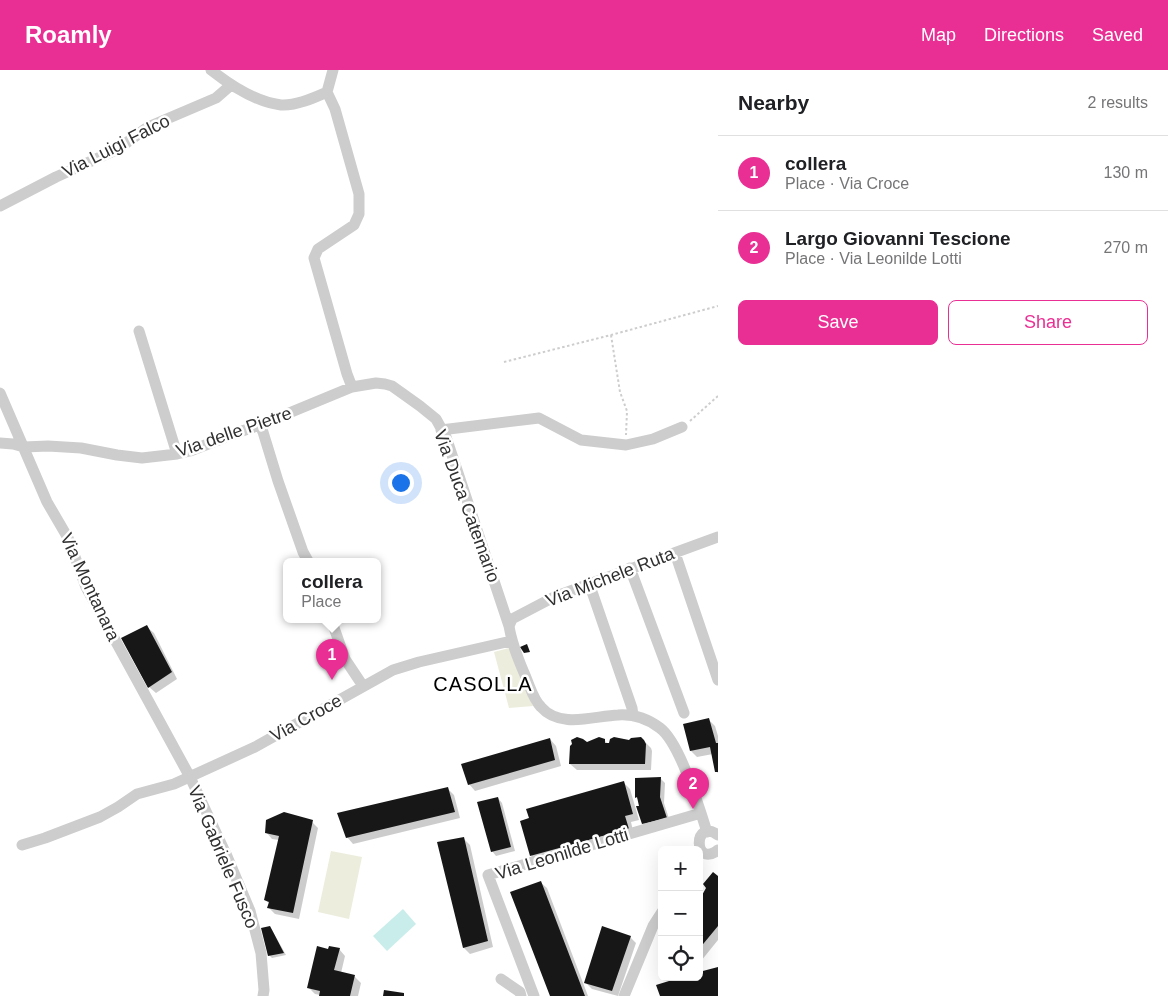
<!DOCTYPE html>
<html lang="en">
<head>
<meta charset="utf-8">
<style>
	body { margin:0; font-family:Arial,sans-serif; background:#f2f2f2; color:#202124 }
	.controls { position:absolute; right:15px; bottom:15px; display:grid; overflow:hidden; border-radius:8px; box-shadow:0 5px 20px #0002 }
	.controls button { width:45px; height:45px; display:grid; place-items:center; padding:0; border:0; border-bottom:1px solid #e0e0e0; background:#fff; color:#202124; font:25px sans-serif }
	.you { position:absolute; left:400px; top:412px; width:18px; height:18px; margin:-12px; border:4px solid #fff; border-radius:50%; background:#1a73e8; box-shadow:0 0 0 8px #1a73e833 }
	.badge { display:grid; place-items:center; width:32px; height:32px; border-radius:50%; background:#ea2f94; color:#fff; font-size:16px; font-weight:700 }
	.pin { position:absolute; translate:-50% -41px; filter:drop-shadow(0 1px 2px #0008) }
	.pin::after { content:''; position:absolute; top:26px; width:18px; height:15px; background:inherit; clip-path:polygon(0 0,100% 0,50% 100%) }
	.popup { position:absolute; left:283px; top:488px; width:98px; height:65px; box-sizing:border-box; display:grid; place-content:center; border-radius:8px; background:#fff; filter:drop-shadow(0 1px 4px #0005); font-size:16px; white-space:nowrap; color:#757577 }
	.popup b { font-size:19px; color:#202124 }
	.popup::after { content:''; position:absolute; left:50%; top:100%; margin-left:-10px; border:10px solid transparent; border-top-color:#fff }
	.list { margin:0; padding:0; list-style:none }
	h2 { display:flex; justify-content:space-between; align-items:center; height:65px; margin:0; padding:0 20px; font-size:21px }
	h2 small { font-size:16px; font-weight:400; color:#757577 }
	.list li { display:grid; grid-template-columns:32px 1fr auto; gap:15px; align-items:center; box-sizing:border-box; height:75px; padding:0 20px; border-top:1px solid #e0e0e0 }
	.list b { display:block; font-size:19px; white-space:nowrap }
	.list p { margin:0; font-size:16px; white-space:nowrap; color:#757577 }
	.list em { font-size:16px; font-style:normal; color:#757577 }
	.actions { display:flex; gap:10px; padding:15px 20px }
	.actions a { flex:1; padding:11px 0; border:1px solid #ea2f94; border-radius:8px; text-align:center; font-size:18px; color:#ea2f94 }
	.actions .main { background:#ea2f94; color:#fff }
	.icon { flex:none; width:28px; height:28px; fill:none; stroke:currentColor; stroke-width:2; stroke-linecap:round; stroke-linejoin:round }
	.map { position:relative; flex:none; width:718px; height:926px; overflow:hidden }
	header { display:flex; align-items:center; gap:30px; box-sizing:border-box; height:70px; padding:0 25px; background:#ea2f94; color:#fff }
	header strong { font-size:24px }
	nav { display:flex; gap:28px; margin-inline-start:auto; font-size:18px }
	main { display:flex }
	aside { flex:1; background:#fff }
	.map>svg:first-child { display:block }
</style>
</head>
<body>
<header>
<strong>Roamly</strong>
<nav><a>Map</a><a>Directions</a><a>Saved</a></nav>
</header>
<main>
<div class="map">
<svg width="718" height="926" viewBox="0 0 718 926">
	<rect width="100%" height="100%" fill="#fff"/>
	<path fill="#ededdd" d="M 509,578 L 533,636 L 509,638 L 494,582 Z
		M 331,781 L 362,787 L 349,849 L 318,842 Z"/>
	<path fill="#c9edea" d="M 403,839 L 416,854 L 387,881 L 373,866 Z"/>
	<path fill="#0003" d="M 147,557 L 154,563 L 177,609 L 156,623 L 149,617 Z
		M 709,650 L 715,656 L 718,666 L 718,703 L 717,702 L 713,684 L 697,687 L 691,681 Z
		M 550,669 L 556,676 L 561,696 L 475,721 L 469,714 Z
		M 604,670 L 610,676 L 621,670 L 644,671 L 651,678 L 652,681 L 651,700 L 577,700 L 570,694 L 586,673 Z
		M 660,708 L 665,713 L 664,733 L 670,752 L 648,758 L 644,754 L 638,737 L 640,737 L 639,730 L 636,727 Z
		M 624,713 L 630,719 L 639,750 L 631,752 L 634,765 L 537,792 L 531,786 Z
		M 447,718 L 454,725 L 460,748 L 353,774 L 347,767 Z
		M 498,728 L 502,733 L 515,781 L 496,786 L 492,781 Z
		M 312,752 L 318,758 L 299,849 L 275,844 L 269,838 L 270,834 L 265,830 L 279,770 L 272,769 L 266,762 Z
		M 463,768 L 470,775 L 493,877 L 470,884 L 464,878 Z
		M 718,807 L 718,870 L 701,891 L 699,890 L 699,836 Z
		M 540,812 L 547,818 L 588,926 L 551,926 Z
		M 269,857 L 272,860 L 286,885 L 272,888 L 269,885 Z
		M 630,867 L 636,873 L 618,926 L 592,919 L 586,913 Z
		M 339,879 L 345,886 L 341,903 L 355,907 L 361,913 L 358,926 L 320,926 L 320,925 L 315,924 L 308,917 L 329,880 Z"/>
	<path fill="#171717" d="M 147,555 L 172,602 L 148,618 L 121,568 Z
		M 527,574 L 530,582 L 524,583 L 520,577 Z
		M 709,648 L 716,673 L 718,673 L 718,702 L 715,702 L 710,677 L 690,681 L 683,654 Z
		M 577,667 L 583,669 L 587,672 L 599,667 L 605,669 L 605,673 L 609,673 L 610,669 L 614,667 L 629,670 L 631,668 L 641,667 L 644,670 L 646,674 L 645,694 L 569,694 L 570,676 L 572,674 L 571,670 Z
		M 550,668 L 555,690 L 468,715 L 461,694 Z
		M 661,707 L 660,727 L 667,748 L 642,754 L 636,736 L 639,736 L 637,727 L 635,728 L 635,708 Z
		M 624,711 L 633,744 L 625,746 L 629,759 L 530,786 L 520,751 L 529,748 L 526,739 Z
		M 448,717 L 455,742 L 346,768 L 337,743 Z
		M 498,727 L 511,777 L 491,782 L 477,732 Z
		M 284,742 L 313,750 L 293,843 L 267,838 L 269,832 L 264,830 L 279,766 L 265,763 L 266,750 Z
		M 464,767 L 488,871 L 463,878 L 437,772 Z
		M 713,802 L 718,806 L 718,856 L 699,879 L 699,834 L 703,829 L 701,827 L 706,818 L 703,814 Z
		M 541,811 L 585,926 L 550,926 L 510,822 Z
		M 270,856 L 284,883 L 268,886 L 261,858 Z
		M 602,856 L 631,866 L 612,921 L 584,913 Z
		M 317,876 L 328,879 L 329,876 L 340,878 L 334,900 L 355,905 L 350,926 L 319,926 L 320,921 L 307,918 Z
		M 718,897 L 718,926 L 660,926 L 656,915 L 682,907 L 699,907 L 699,902 Z
		M 384,920 L 404,923 L 404,926 L 383,926 Z"/>
	<g fill="none" stroke-linecap="round" stroke-linejoin="round">
		<path stroke="#cdcdcd" stroke-width="2" stroke-dasharray="2.5 2.5" stroke-linecap="butt" d="M 611,265 L 620,322 L 627,341 L 626,365
			M 504,292 L 611,265 L 718,236
			M 690,351 L 718,326"/>
		<path stroke="#cdcdcd" stroke-width="11" d="M 211,0 C 230,15 256,32 281,35 C 296,36 314,28 327,22
			M 327,22 L 335,39 L 359,124 L 359,144 L 354,155 L 318,179 L 314,188 L 347,304 L 352,317
			M 327,22 L 333,0
			M 0,136 L 56,107 L 118,79 L 148,57 L 216,28 L 231,15
			M 139,261 L 177,384
			M 0,323 L 47,432 L 68,468 L 86,517 L 190,707 L 226,784 L 250,841 L 261,883 L 264,920 L 263,926
			M 260,355 L 263,362 L 278,411 L 303,482 L 308,491
			M 441,360 L 539,348 L 581,370 L 626,375 L 653,369 L 682,357
			M 0,373 L 13,374 L 24,377 L 48,376 L 81,378 L 117,385 L 142,388 L 177,384 L 190,381 L 239,362 L 260,355 L 352,317 L 376,313 L 385,314 L 392,316 L 420,336 L 436,349 L 446,367 L 509,556 C 512,576 520,593 527,610 C 531,620 534,630 541,637 C 560,659 594,646 618,645 C 633,644 648,649 660,658 C 680,673 699,737 707,762
			M 675,483 L 718,610
			M 630,498 L 684,643
			M 589,513 L 632,638 L 633,646
			M 331,549 L 345,589 L 361,613 L 364,616
			M 509,556 L 512,549 L 554,527 L 718,467
			M 718,765 C 693,747 693,799 718,780
			M 22,775 L 45,768 L 100,747 L 118,737 L 137,724 L 174,714 L 255,677 L 393,600 L 419,592 L 511,571
			M 501,909 L 520,922 L 521,926
			M 534,926 L 488,805 L 701,743
			M 624,926 L 653,856 L 662,842"/>
	</g>
	<g text-anchor="middle" dominant-baseline="central" stroke-width="5" stroke-linejoin="round" paint-order="stroke">
		<g font-size="18" fill="#303030" stroke="#fff">
			<text transform="translate(116 76) rotate(-27)">Via Luigi Falco</text>
			<text transform="translate(234 362) rotate(-19)">Via delle Pietre</text>
			<text transform="translate(467 436) rotate(70)">Via Duca Catemario</text>
			<text transform="translate(610 507) rotate(-21)">Via Michele Ruta</text>
			<text transform="translate(90 517) rotate(65)">Via Montanara</text>
			<text transform="translate(306 648) rotate(-29)">Via Croce</text>
			<text transform="translate(562 784) rotate(-17)">Via Leonilde Lotti</text>
			<text transform="translate(223 787) rotate(67)">Via Gabriele Fusco</text>
		</g>
		<g font-size="20" letter-spacing="1" fill="#000" stroke="#fff">
			<text x="483" y="614">CASOLLA</text>
		</g>
	</g>
</svg>
<div class="controls">
<button>+</button>
<button>−</button>
<button><svg class="icon" aria-label="locate" viewBox="0 0 24 24"><circle cx="12" cy="12" r="6"/><path d="M12 2v4M12 18v4M2 12h4M18 12h4"/></svg></button>
</div>
<div class="you"></div>
<div class="pin badge" style="left:332px;top:610px">1</div>
<div class="popup"><b>collera</b>Place</div>
<div class="pin badge" style="left:693px;top:739px">2</div>
</div>
<aside>
<h2>Nearby<small>2 results</small></h2>
<ul class="list">
<li><span class="badge">1</span><div><b>collera</b><p>Place · Via Croce</p></div><em>130 m</em></li>
<li><span class="badge">2</span><div><b>Largo Giovanni Tescione</b><p>Place · Via Leonilde Lotti</p></div><em>270 m</em></li>
</ul>
<div class="actions"><a class="main">Save</a><a>Share</a></div>
</aside>
</main>
</body>
</html>
